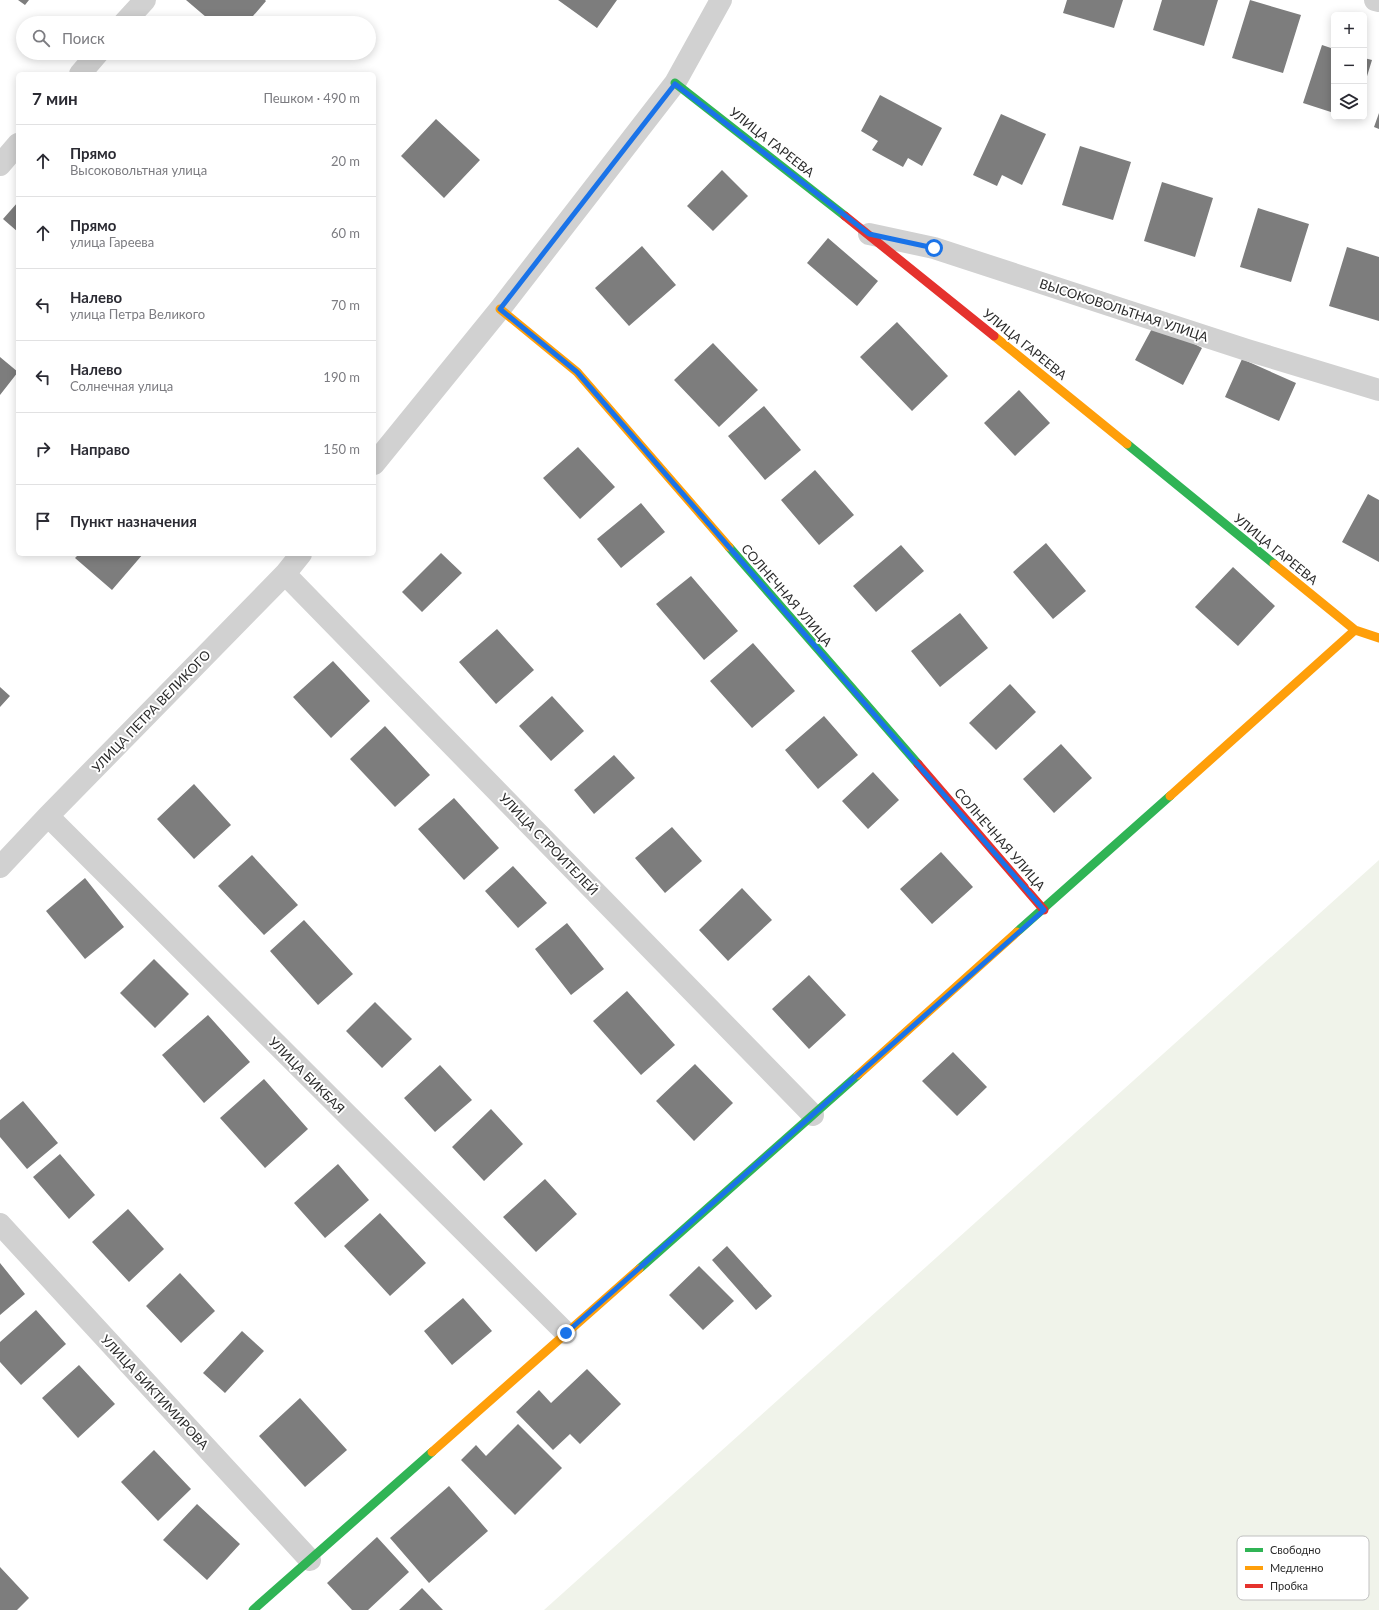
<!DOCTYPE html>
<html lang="ru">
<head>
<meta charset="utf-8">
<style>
	body { margin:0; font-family:Lato,sans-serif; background:#f2f2f3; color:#2b2b33 }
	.controls { position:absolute; right:12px; top:12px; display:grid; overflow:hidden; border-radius:6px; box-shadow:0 2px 10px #0003 }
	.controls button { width:36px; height:36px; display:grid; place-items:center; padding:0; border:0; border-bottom:1px solid #e1e1e2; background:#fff; color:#2b2b33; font:20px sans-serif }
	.stop { position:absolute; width:12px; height:12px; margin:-9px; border:3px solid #1a73e8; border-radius:50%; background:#fff }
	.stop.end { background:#1a73e8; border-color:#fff; box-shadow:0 1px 4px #0008 }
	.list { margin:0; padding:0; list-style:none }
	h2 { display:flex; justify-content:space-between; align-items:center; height:52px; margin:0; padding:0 16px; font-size:17px }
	h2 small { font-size:13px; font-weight:400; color:#7c7c81 }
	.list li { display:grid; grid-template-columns:26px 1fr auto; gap:12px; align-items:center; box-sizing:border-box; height:72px; padding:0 16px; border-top:1px solid #e1e1e2 }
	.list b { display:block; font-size:15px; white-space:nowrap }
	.list p { margin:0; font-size:13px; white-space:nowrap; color:#7c7c81 }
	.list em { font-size:13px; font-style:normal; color:#7c7c81 }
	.icon { flex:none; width:22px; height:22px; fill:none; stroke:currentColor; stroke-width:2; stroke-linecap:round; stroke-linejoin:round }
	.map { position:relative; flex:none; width:1379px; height:1610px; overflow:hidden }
	.search { position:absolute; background:#fff; box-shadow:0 2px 10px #0003; left:16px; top:16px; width:360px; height:44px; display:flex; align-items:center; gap:10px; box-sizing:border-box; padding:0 14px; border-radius:22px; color:#7c7c81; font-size:15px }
	.panel { position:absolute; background:#fff; box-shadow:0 2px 10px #0003; left:16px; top:72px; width:360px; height:484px; border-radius:6px }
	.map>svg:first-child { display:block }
</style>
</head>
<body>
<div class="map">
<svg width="1379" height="1610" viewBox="0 0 1379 1610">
	<rect width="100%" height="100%" fill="#fff"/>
	<path fill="#f0f3ea" d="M 1379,860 L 1379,1610 L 544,1610 Z"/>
	<path fill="#7d7d7d" d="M 18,0 L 29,0 L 25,5 Z
		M 186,0 L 265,0 L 266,1 L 247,23 L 213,23 Z
		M 558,0 L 617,0 L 597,28 Z
		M 1067,0 L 1123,0 L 1114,28 L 1063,13 Z
		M 1162,0 L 1218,0 L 1204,46 L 1153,30 Z
		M 1250,0 L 1301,15 L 1283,73 L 1232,58 Z
		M 1322,45 L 1334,49 L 1334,113 L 1303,103 Z
		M 1364,58 L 1372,60 L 1364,86 Z
		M 880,95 L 942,128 L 922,166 L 908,158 L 903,167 L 872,150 L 878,141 L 861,131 Z
		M 1379,113 L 1379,129 L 1374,127 Z
		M 1001,114 L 1046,134 L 1022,185 L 1002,175 L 997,186 L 973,175 Z
		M 436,119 L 480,160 L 444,198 L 401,156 Z
		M 1080,146 L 1131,162 L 1113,220 L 1062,205 Z
		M 722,170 L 748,196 L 713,231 L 687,206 Z
		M 1162,182 L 1213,198 L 1195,257 L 1144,241 Z
		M 18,202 L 18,232 L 3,219 Z
		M 1258,208 L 1309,224 L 1291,282 L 1240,267 Z
		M 828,238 L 878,281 L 857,306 L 807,263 Z
		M 642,246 L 676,285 L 629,326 L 595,288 Z
		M 1347,247 L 1379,257 L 1379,321 L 1329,306 Z
		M 897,322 L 948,376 L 912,411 L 860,357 Z
		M 1155,323 L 1202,348 L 1183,385 L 1135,360 Z
		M 713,343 L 758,390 L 719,427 L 674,380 Z
		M 0,357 L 18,372 L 0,395 Z
		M 1242,359 L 1296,383 L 1279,421 L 1225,397 Z
		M 1019,390 L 1050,423 L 1015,456 L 984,423 Z
		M 764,406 L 801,450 L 765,480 L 728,436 Z
		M 578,447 L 615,487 L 580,519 L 543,478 Z
		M 815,470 L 854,515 L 819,545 L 781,500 Z
		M 1368,494 L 1379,500 L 1379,562 L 1342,542 Z
		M 641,503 L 665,532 L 621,568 L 597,539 Z
		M 1046,543 L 1086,591 L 1053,619 L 1013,572 Z
		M 901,545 L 924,571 L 876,612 L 853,586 Z
		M 441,553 L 462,573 L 422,612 L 402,592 Z
		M 79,554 L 143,554 L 112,590 L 75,558 Z
		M 1233,567 L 1275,606 L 1238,646 L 1195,607 Z
		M 691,576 L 738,631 L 704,660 L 656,604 Z
		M 960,613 L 988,648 L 940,687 L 911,651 Z
		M 497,629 L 534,670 L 496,704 L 459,662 Z
		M 753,643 L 795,691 L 752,728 L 710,681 Z
		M 333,661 L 370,701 L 331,738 L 293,697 Z
		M 1010,684 L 1036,712 L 996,750 L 969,723 Z
		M 0,687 L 10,696 L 0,707 Z
		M 552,696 L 584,731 L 551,761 L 519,726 Z
		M 824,716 L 858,755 L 818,789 L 785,750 Z
		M 385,726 L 430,775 L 395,807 L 350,759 Z
		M 1061,744 L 1092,778 L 1054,813 L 1023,779 Z
		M 614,755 L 635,778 L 594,814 L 574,790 Z
		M 873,772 L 899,800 L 868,829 L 842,801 Z
		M 194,784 L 231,825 L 194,859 L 157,819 Z
		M 454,798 L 499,848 L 464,880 L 418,829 Z
		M 672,827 L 702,861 L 665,893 L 635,858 Z
		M 941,852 L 973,887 L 932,924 L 900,889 Z
		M 252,855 L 298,905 L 264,935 L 218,886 Z
		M 513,866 L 547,903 L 518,928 L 485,891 Z
		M 85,878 L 124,927 L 85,959 L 46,911 Z
		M 742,888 L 772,920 L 728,961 L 699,930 Z
		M 304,920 L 353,974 L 318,1005 L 270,951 Z
		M 567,923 L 604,969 L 571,995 L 535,949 Z
		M 154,959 L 189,994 L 155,1028 L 120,993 Z
		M 809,975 L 846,1015 L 809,1049 L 772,1009 Z
		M 627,991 L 675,1045 L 641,1075 L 593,1021 Z
		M 375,1002 L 412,1039 L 382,1068 L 346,1031 Z
		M 208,1015 L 250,1062 L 204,1103 L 162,1055 Z
		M 953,1052 L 987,1087 L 957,1116 L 922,1081 Z
		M 695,1064 L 733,1103 L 694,1141 L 656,1101 Z
		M 440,1065 L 472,1100 L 435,1132 L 404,1098 Z
		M 264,1079 L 308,1129 L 265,1168 L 220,1118 Z
		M 23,1101 L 58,1143 L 27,1169 L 0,1137 L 0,1120 Z
		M 491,1109 L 523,1144 L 484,1181 L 452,1147 Z
		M 60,1154 L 95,1195 L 69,1219 L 33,1177 Z
		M 338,1164 L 369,1200 L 325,1238 L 294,1203 Z
		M 545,1179 L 577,1214 L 536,1252 L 503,1217 Z
		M 128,1209 L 164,1249 L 129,1282 L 92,1242 Z
		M 380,1213 L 426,1263 L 390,1296 L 344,1246 Z
		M 727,1246 L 772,1296 L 756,1310 L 712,1260 Z
		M 0,1263 L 25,1294 L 0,1315 Z
		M 699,1266 L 734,1301 L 703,1330 L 669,1295 Z
		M 180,1273 L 215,1311 L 181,1343 L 146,1306 Z
		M 463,1298 L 492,1331 L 452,1365 L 424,1331 Z
		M 36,1310 L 66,1344 L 21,1385 L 0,1362 L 0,1342 Z
		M 242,1331 L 264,1351 L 225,1393 L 203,1373 Z
		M 79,1365 L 115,1404 L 78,1438 L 42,1398 Z
		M 587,1369 L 621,1404 L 580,1444 L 570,1434 L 553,1450 L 516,1412 L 539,1390 L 551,1403 Z
		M 300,1398 L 347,1450 L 305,1487 L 259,1436 Z
		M 518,1424 L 562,1468 L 515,1515 L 461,1460 L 476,1445 L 486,1456 Z
		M 154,1450 L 191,1489 L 158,1521 L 121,1482 Z
		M 449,1486 L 488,1531 L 429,1583 L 390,1538 Z
		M 197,1504 L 240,1544 L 207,1580 L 163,1540 Z
		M 377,1537 L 409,1572 L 368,1610 L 352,1610 L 327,1583 Z
		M 0,1567 L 29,1598 L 17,1610 L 0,1610 Z
		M 422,1588 L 443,1610 L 399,1610 Z"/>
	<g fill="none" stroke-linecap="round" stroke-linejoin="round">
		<path stroke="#d1d1d1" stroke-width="22" d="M 1375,0 L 1379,1
			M 124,23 L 145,0
			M 80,74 L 98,53
			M 0,165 L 18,144
			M 869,234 L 934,248 L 1247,350 L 1379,390
			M 374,464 L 500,309 L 675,83 L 721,0
			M 285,574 L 813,1115
			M 48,816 L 566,1333
			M 0,867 L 48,816 L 285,574 L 301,554
			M 0,1224 L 310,1560"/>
		<path stroke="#30b455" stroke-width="9" d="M 675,83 L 845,216
			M 1127,444 L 1274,564
			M 729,547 L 918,764
			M 1017,932 L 1170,796
			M 639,1269 L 858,1075
			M 253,1610 L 432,1452"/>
		<path stroke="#ff9f0a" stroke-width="9" d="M 500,309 L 577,372 L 729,547
			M 994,336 L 1127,444
			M 1274,564 L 1355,630
			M 1170,796 L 1355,630 L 1379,638
			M 858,1075 L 1017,932
			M 432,1452 L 639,1269"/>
		<path stroke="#e5322d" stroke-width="9" d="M 845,216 L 994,336
			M 918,764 L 1044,910"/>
	</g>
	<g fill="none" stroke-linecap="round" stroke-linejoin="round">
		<path stroke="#1a73e8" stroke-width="5" d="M 566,1333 L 1044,910 L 577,372 L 500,309 L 675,84 L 869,234 L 934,248"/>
	</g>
	<g text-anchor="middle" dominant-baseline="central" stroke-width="4" stroke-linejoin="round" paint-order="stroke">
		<g font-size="13" fill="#2c2c2c" stroke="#fff">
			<text transform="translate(772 142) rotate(38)">УЛИЦА ГАРЕЕВА</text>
			<text transform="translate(1124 310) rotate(18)">ВЫСОКОВОЛЬТНАЯ УЛИЦА</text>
			<text transform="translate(1025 344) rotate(39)">УЛИЦА ГАРЕЕВА</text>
			<text transform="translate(1276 549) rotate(39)">УЛИЦА ГАРЕЕВА</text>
			<text transform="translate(787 595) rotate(49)">СОЛНЕЧНАЯ УЛИЦА</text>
			<text transform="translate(151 711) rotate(-46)">УЛИЦА ПЕТРА ВЕЛИКОГО</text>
			<text transform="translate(1000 839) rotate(49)">СОЛНЕЧНАЯ УЛИЦА</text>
			<text transform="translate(549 844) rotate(46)">УЛИЦА СТРОИТЕЛЕЙ</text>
			<text transform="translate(307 1075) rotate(45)">УЛИЦА БИКБАЯ</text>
			<text transform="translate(155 1392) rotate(47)">УЛИЦА БИКТИМИРОВА</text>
		</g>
	</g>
	<rect x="1237" y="1536" width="132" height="64" rx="6" fill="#fff" stroke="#c0c0c0" stroke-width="1"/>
	<rect x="1245" y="1548" width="18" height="4" fill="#30b455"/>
	<rect x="1245" y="1566" width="18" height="4" fill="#ff9f0a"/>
	<rect x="1245" y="1584" width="18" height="4" fill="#e5322d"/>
	<g font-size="11" fill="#2c2c2c">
		<text x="1270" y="1554">Свободно</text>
		<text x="1270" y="1572">Медленно</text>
		<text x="1270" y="1590">Пробка</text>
	</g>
</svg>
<div class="controls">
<button>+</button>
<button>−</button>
<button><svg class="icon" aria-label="layers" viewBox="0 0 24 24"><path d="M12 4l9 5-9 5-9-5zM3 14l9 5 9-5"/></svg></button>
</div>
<div class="stop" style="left:934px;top:248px"></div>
<div class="stop end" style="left:566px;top:1333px"></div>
<div class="search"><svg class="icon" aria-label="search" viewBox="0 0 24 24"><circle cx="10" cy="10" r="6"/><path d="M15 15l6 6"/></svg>Поиск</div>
<section class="panel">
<h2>7 мин<small>Пешком · 490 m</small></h2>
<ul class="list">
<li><svg class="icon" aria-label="ahead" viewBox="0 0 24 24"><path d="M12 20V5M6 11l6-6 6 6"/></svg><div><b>Прямо</b><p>Высоковольтная улица</p></div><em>20 m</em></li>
<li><svg class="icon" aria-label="ahead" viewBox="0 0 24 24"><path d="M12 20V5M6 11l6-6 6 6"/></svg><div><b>Прямо</b><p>улица Гареева</p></div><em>60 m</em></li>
<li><svg class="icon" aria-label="left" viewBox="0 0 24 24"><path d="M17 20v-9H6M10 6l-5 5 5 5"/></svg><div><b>Налево</b><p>улица Петра Великого</p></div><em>70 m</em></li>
<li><svg class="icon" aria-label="left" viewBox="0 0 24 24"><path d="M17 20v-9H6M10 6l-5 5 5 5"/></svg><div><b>Налево</b><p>Солнечная улица</p></div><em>190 m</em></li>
<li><svg class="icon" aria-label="right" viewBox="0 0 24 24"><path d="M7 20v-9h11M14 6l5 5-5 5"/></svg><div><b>Направо</b></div><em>150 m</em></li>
<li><svg class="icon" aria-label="arrive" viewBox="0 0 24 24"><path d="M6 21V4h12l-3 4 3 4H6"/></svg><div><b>Пункт назначения</b></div></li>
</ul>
</section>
</div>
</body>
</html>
